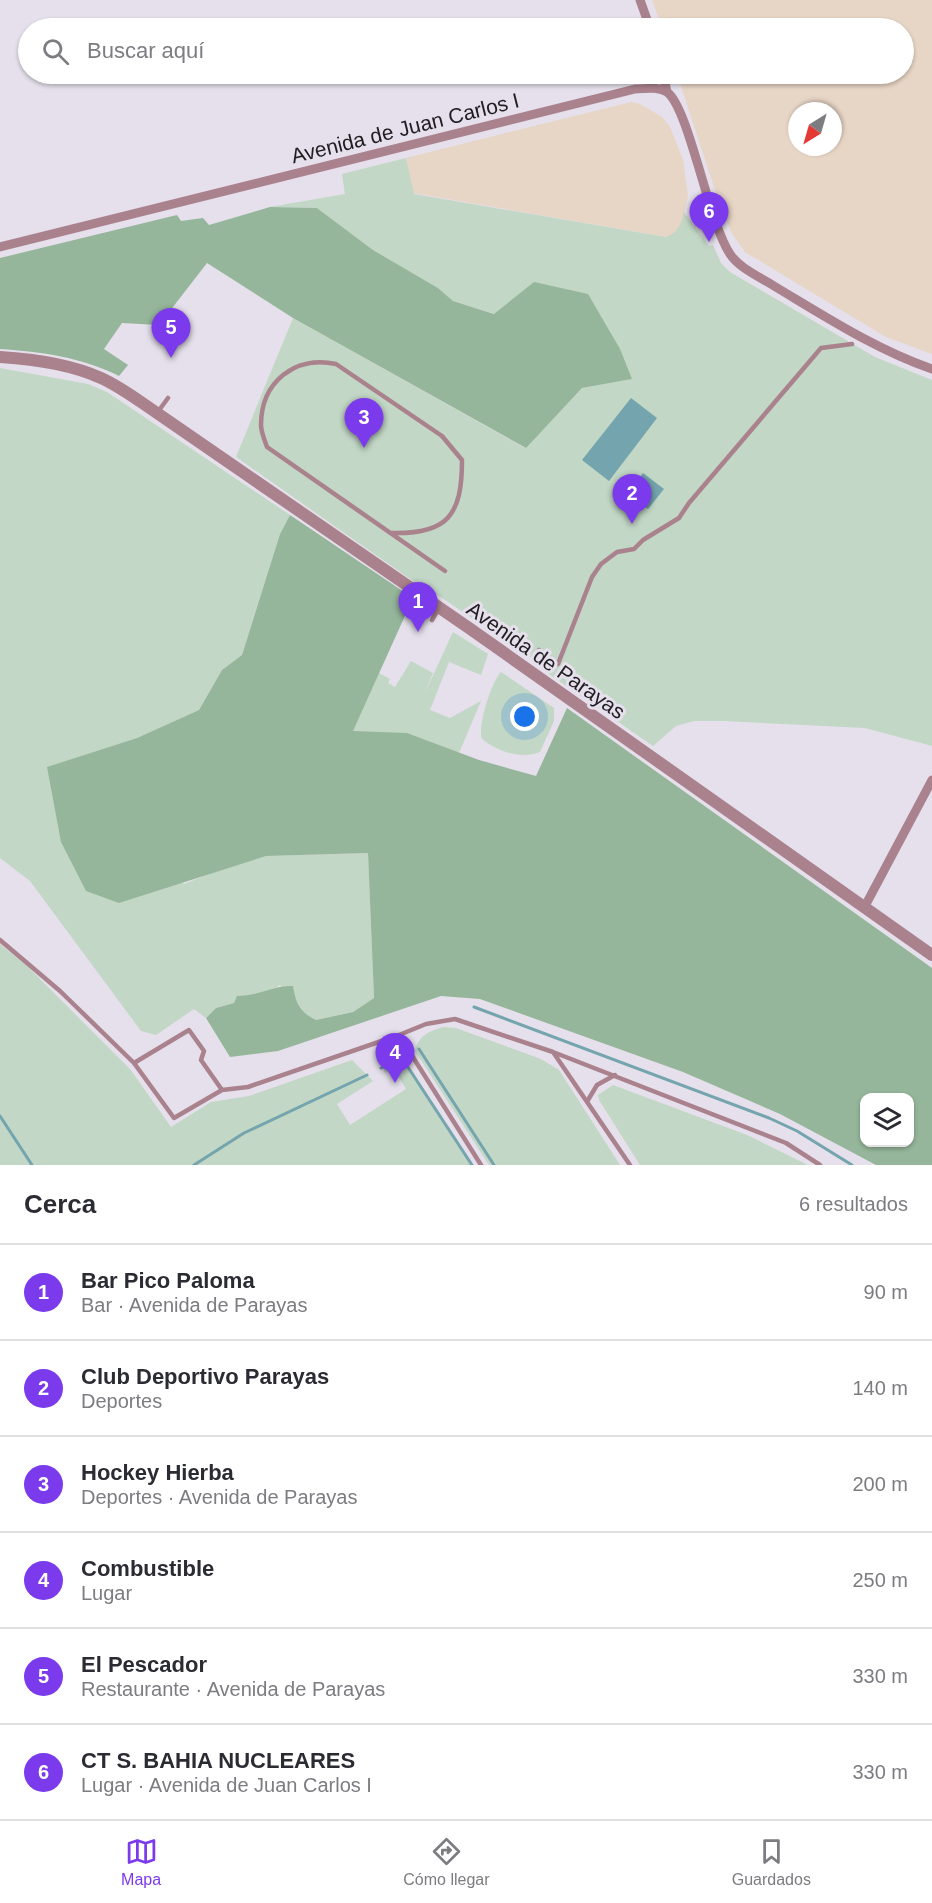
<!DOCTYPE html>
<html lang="es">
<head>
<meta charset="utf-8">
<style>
	body { margin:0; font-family:Helvetica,sans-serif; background:#f2f2f3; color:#2b2b33 }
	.controls { position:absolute; right:18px; bottom:18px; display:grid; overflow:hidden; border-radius:12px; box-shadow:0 2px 4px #0004 }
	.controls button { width:54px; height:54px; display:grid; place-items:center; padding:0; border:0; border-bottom:2px solid #e1e1e2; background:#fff; color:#2b2b33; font:30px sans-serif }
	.compass { position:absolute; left:788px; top:102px; width:54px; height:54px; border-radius:50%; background:#fff; box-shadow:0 2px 4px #0004; rotate:217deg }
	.you { position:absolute; left:525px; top:717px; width:21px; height:21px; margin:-15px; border:4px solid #fff; border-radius:50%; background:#1a73e8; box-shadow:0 0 0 9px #1a73e833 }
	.badge { display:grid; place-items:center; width:39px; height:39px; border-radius:50%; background:#7c3aed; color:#fff; font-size:20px; font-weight:700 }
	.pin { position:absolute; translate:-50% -50px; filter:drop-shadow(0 2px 3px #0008) }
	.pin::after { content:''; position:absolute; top:32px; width:21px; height:18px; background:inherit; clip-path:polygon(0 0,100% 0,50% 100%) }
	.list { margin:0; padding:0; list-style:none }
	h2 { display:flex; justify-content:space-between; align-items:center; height:78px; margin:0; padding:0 24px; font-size:26px }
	h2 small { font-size:20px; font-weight:400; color:#7c7c81 }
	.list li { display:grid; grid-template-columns:39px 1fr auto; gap:18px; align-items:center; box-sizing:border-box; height:96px; padding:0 24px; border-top:2px solid #e1e1e2 }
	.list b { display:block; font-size:22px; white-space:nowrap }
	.list p { margin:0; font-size:20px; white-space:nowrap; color:#7c7c81 }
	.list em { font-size:20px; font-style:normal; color:#7c7c81 }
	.icon { flex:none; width:33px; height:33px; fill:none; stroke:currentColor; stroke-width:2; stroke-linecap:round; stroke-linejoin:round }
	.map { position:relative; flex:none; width:932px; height:1165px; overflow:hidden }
	.search { position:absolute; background:#fff; box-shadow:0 2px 4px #0004; left:18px; right:18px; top:18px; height:66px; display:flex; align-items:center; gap:15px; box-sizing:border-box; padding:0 21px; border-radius:33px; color:#7c7c81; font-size:22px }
	.sheet { height:654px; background:#fff }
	nav { display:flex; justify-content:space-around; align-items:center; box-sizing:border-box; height:84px; border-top:2px solid #e1e1e2; background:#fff; font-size:16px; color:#7c7c81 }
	nav a { display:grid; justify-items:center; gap:3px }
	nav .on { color:#7c3aed }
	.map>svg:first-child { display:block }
</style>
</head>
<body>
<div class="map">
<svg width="932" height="1165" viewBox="0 0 932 1165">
	<rect width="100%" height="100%" fill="#e5e0eb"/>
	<path fill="#e7d5c5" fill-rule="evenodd" d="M 652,0 L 932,0 L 932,354 L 886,337 L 745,252 L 731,232 L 718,199 L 677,74 L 904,74 L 904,28 L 662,28 ZM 797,111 L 833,111 L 833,147 L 797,147 Z
		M 631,102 L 640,104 L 662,117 L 670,127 L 683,160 L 688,196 L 681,225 L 674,234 L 667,237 L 413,193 L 406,158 Z"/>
	<path fill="#c2d7c5" d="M 406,158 L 414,194 L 666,237 C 679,232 681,224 684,212 L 709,246 L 713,245 L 721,263 L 730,272 L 875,357 L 932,380 L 932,746 L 865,728 L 724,721 L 694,721 L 676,726 L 653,746 L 546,672 L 548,669 L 433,592 L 430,593 L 236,457 L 293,318 L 525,448 L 582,388 L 632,379 L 534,283 L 495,314 L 453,301 L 438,288 L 373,250 L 317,208 L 270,207 L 345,194 L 342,174 Z
		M 0,368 L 88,384 L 107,392 L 290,515 L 280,534 L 242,655 L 222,670 L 199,710 L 137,738 L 48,767 L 184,884 L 224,868 L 266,856 L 368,853 L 374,998 L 353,1012 L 316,1020 L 303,1013 L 280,985 L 269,993 L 237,997 L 234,1003 L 216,1008 L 206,1018 L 194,1009 L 156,1035 L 141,1031 L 30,881 L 0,858 Z
		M 453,632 L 488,654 L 481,675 L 449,662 L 430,710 L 450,718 L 481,701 L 459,753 L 352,731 L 379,673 L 390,679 L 388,683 L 395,687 L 411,661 L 433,673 L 424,695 Z
		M 501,672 L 554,708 L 554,721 L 540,752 C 521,760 497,751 482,739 C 477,727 492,680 501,672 Z
		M 0,944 L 27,966 L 130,1069 L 171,1127 L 211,1102 L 249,1096 L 352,1060 L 373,1081 L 337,1104 L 350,1125 L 406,1089 L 394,1069 L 385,1073 L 377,1051 L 390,1049 L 400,1053 L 472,1165 L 0,1165 Z
		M 443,1027 L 456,1028 L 541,1059 L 559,1070 L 620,1165 L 489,1165 L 415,1051 C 419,1035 428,1032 443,1027 Z
		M 613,1085 L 747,1135 L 808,1165 L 640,1165 L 599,1100 L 598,1095 Z"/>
	<path fill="#95b69a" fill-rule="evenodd" d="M 270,207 L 317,208 L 373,250 L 438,288 L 453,301 L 494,314 L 534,282 L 588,294 L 620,349 L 632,379 L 582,388 L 526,448 L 293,318 L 207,263 L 159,325 L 122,323 L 104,349 L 128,365 L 119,376 C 81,357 42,352 0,349 L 0,258 L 177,215 L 181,221 L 203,218 L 209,225 Z
		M 290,515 L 413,598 L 353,731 L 407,733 L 479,760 L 536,776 L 567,708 L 932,968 L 932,1165 L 876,1165 L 780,1114 L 683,1072 L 480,999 L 441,996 L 278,1051 L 230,1057 L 206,1018 L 216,1008 L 234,1003 L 237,996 C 259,996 274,985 293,986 C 296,1004 300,1012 316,1020 L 353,1012 L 374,998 L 368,853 L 266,856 L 119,903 L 86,891 L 61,842 L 47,767 L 137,738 L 199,710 L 222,670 L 242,655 L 280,534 ZM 864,1098 L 910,1098 L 910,1142 L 864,1142 Z"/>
	<path fill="#74a4ad" d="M 631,398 L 657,418 L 609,481 L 582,460 Z
		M 643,473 L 664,489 L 648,509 L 627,494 Z"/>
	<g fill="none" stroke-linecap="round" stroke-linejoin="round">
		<path stroke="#74a4ad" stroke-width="3" d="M 474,1007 L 769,1118 L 797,1131 L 852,1165
			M 419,1049 L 494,1165
			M 381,1068 L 402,1058 L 472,1165
			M 0,1116 L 32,1165
			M 194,1165 L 244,1133 L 367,1075"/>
		<path stroke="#aa828d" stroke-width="4.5" d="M 157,413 L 168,398
			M 390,533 C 448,535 462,515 462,460 L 442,436 L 336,364 C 295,355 261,382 261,425 C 261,432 265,441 267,447 L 445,571
			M 432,620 L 439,608
			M 539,650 L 558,664 L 592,577 L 601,564 L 617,552 L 634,549 L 643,540 L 679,518 L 689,503 L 821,348 L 852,344
			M 0,940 L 60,991 L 134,1063 L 174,1118 L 222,1090 L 248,1087 L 399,1035
			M 553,1052 L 630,1165
			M 134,1063 L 189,1030 L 204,1051 L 201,1060 L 222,1090
			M 588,1100 L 597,1085 L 615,1075
			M 481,1165 L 399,1035 L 426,1024 L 455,1019 L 553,1052 L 786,1143 L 820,1165"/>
		<path stroke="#aa828d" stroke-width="9" d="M 640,0 L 650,28
			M 663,74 L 667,92
			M 0,247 L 635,89 C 646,89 658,86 667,92 C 689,108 708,221 730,254 C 739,268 760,277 774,286 C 826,317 875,349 932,369
			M 864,908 L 932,780"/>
		<path stroke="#aa828d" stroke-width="12" d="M 0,357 C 33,359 70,364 101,378 C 121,387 139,401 157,413 L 469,628 L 932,955"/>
	</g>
	<g text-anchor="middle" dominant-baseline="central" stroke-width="6" stroke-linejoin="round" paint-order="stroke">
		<g font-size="21" fill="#1f1d21" stroke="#e5e0eb">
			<text transform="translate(405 128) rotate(-14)">Avenida de Juan Carlos I</text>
			<text transform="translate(546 660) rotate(35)">Avenida de Parayas</text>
		</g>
	</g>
</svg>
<div class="controls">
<button><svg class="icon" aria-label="layers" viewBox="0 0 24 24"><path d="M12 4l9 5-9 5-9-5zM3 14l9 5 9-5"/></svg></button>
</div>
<svg class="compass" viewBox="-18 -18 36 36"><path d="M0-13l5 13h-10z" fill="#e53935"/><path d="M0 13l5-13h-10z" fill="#7c7c81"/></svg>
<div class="you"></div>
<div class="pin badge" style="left:418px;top:632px">1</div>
<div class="pin badge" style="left:632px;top:524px">2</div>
<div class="pin badge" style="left:364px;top:448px">3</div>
<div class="pin badge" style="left:395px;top:1083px">4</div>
<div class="pin badge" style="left:171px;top:358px">5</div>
<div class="pin badge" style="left:709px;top:242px">6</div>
<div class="search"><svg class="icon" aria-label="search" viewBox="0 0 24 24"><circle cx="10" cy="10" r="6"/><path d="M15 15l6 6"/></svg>Buscar aquí</div>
</div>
<section class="sheet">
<h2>Cerca<small>6 resultados</small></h2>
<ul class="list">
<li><span class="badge">1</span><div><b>Bar Pico Paloma</b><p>Bar · Avenida de Parayas</p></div><em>90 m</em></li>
<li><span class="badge">2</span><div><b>Club Deportivo Parayas</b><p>Deportes</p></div><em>140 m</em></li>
<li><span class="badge">3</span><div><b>Hockey Hierba</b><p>Deportes · Avenida de Parayas</p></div><em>200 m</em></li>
<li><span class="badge">4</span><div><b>Combustible</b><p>Lugar</p></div><em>250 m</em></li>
<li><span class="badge">5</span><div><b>El Pescador</b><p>Restaurante · Avenida de Parayas</p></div><em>330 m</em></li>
<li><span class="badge">6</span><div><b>CT S. BAHIA NUCLEARES</b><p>Lugar · Avenida de Juan Carlos I</p></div><em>330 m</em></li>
</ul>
</section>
<nav>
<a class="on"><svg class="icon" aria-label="map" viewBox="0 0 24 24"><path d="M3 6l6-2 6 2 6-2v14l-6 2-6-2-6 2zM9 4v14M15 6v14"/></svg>Mapa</a>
<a><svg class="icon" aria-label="directions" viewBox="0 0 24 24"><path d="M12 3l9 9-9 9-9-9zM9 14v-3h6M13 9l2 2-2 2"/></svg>Cómo llegar</a>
<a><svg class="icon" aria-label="saved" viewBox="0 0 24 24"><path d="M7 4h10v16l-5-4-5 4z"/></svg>Guardados</a>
</nav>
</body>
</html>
